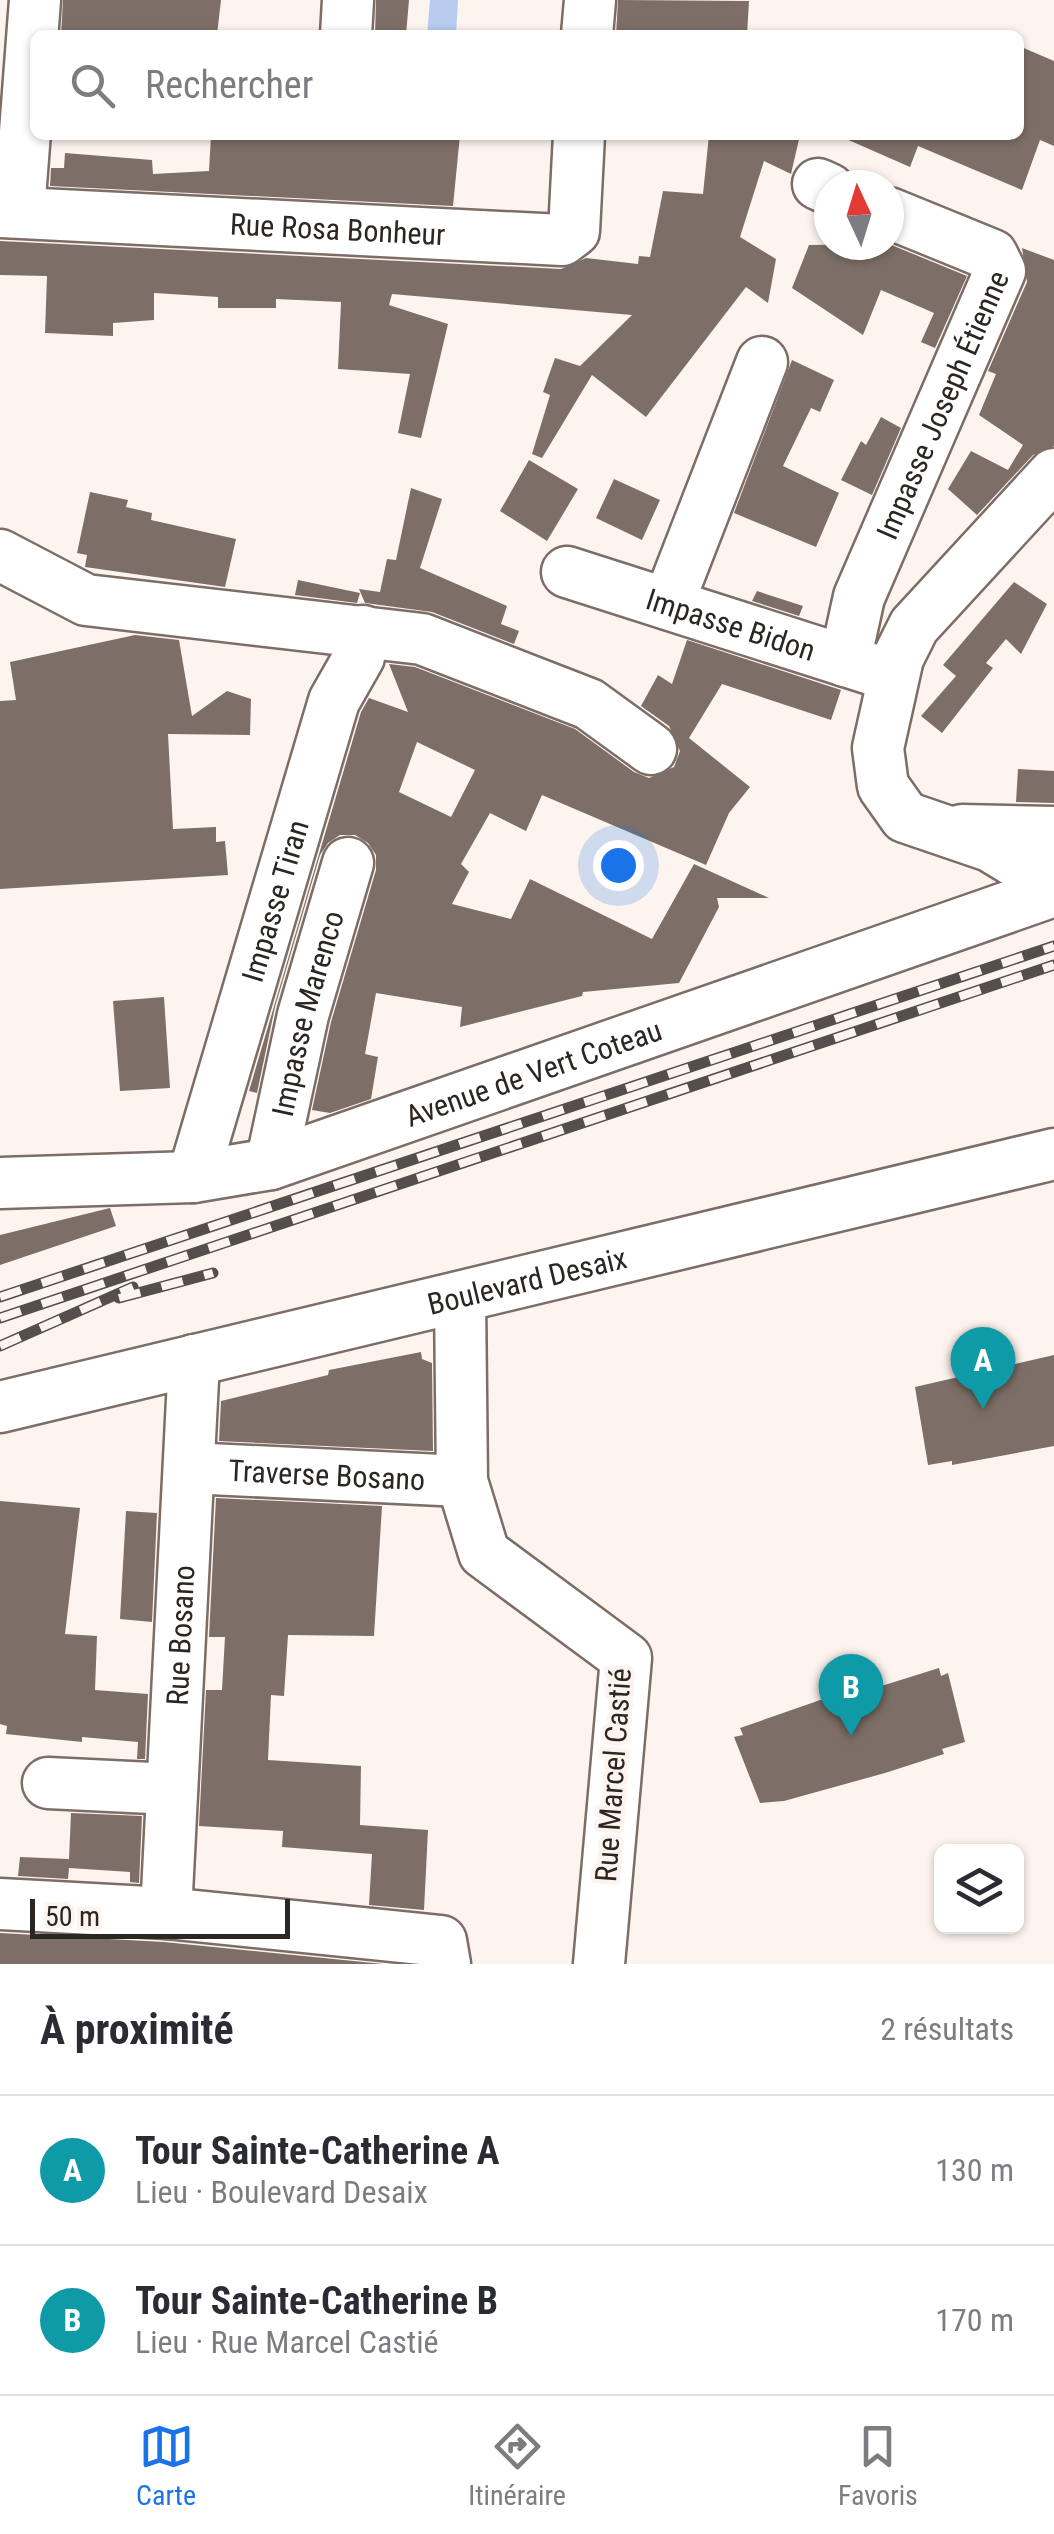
<!DOCTYPE html>
<html lang="fr">
<head>
<meta charset="utf-8">
<style>
	body { margin:0; font-family:"Roboto Condensed",sans-serif; background:#f7f7f7; color:#2b2b33 }
	.controls { position:absolute; right:30px; bottom:30px; display:grid; overflow:hidden; border-radius:15px; box-shadow:0 2px 8px #0004 }
	.controls button { width:90px; height:90px; display:grid; place-items:center; padding:0; border:0; border-bottom:2px solid #e1e1e2; background:#fff; color:#2b2b33; font:50px sans-serif }
	.compass { position:absolute; left:814px; top:170px; width:90px; height:90px; border-radius:50%; background:#fff; box-shadow:0 2px 8px #0004; rotate:356deg }
	.scale { position:absolute; left:30px; bottom:25px; width:260px; box-sizing:border-box; padding-left:10px; border:5px solid #2c2623; border-top:0; font-size:28px; line-height:35px; white-space:nowrap; color:#2c2623; -webkit-text-stroke:8px #fef4ef; paint-order:stroke }
	.you { position:absolute; left:618px; top:865px; width:35px; height:35px; margin:-25px; border:8px solid #fff; border-radius:50%; background:#1a73e8; box-shadow:0 0 0 15px #1a73e833 }
	.badge { display:grid; place-items:center; width:65px; height:65px; border-radius:50%; background:#1a73e8; color:#fff; font-size:32px; font-weight:700 }
	.pin { position:absolute; translate:-50% -82px; filter:drop-shadow(0 2px 5px #0008) }
	.pin::after { content:''; position:absolute; top:52px; width:35px; height:30px; background:inherit; clip-path:polygon(0 0,100% 0,50% 100%) }
	.list { margin:0; padding:0; list-style:none }
	h2 { display:flex; justify-content:space-between; align-items:center; height:130px; margin:0; padding:0 40px; font-size:42px }
	h2 small { font-size:32px; font-weight:400; color:#7c7c81 }
	.list li { display:grid; grid-template-columns:65px 1fr auto; gap:30px; align-items:center; box-sizing:border-box; height:150px; padding:0 40px; border-top:2px solid #e1e1e2 }
	.list b { display:block; font-size:38px; white-space:nowrap }
	.list p { margin:0; font-size:32px; white-space:nowrap; color:#7c7c81 }
	.list em { font-size:32px; font-style:normal; color:#7c7c81 }
	.icon { flex:none; width:55px; height:55px; fill:none; stroke:currentColor; stroke-width:2; stroke-linecap:round; stroke-linejoin:round }
	.map { position:relative; flex:none; width:1054px; height:1964px; overflow:hidden }
	.search { position:absolute; background:#fff; box-shadow:0 2px 8px #0004; left:30px; right:30px; top:30px; height:110px; display:flex; align-items:center; gap:25px; box-sizing:border-box; padding:0 35px; border-radius:15px; color:#7c7c81; font-size:38px }
	.sheet { height:430px; background:#fff }
	nav { display:flex; justify-content:space-around; align-items:center; box-sizing:border-box; height:140px; border-top:2px solid #e1e1e2; background:#fff; font-size:28px; color:#7c7c81 }
	nav a { display:grid; justify-items:center; gap:5px }
	nav .on { color:#1a73e8 }
	.map>svg:first-child { display:block }
</style>
</head>
<body>
<div class="map">
<svg width="1054" height="1964" viewBox="0 0 1054 1964">
	<rect width="100%" height="100%" fill="#fef4ef"/>
	<path fill="#b8ccef" d="M 430,0 L 458,0 L 456,35 L 427,35 Z"/>
	<path fill="#7d6f67" fill-rule="evenodd" d="M 63,0 L 221,0 L 217,35 L 61,35 Z
		M 376,0 L 409,0 L 406,35 L 375,35 Z
		M 618,0 L 749,1 L 747,35 L 616,35 Z
		M 1019,46 L 1054,61 L 1054,146 L 1040,140 L 1022,190 L 918,146 L 910,167 L 837,135 L 1019,135 Z
		M 211,135 L 460,135 L 453,206 L 50,186 L 51,168 L 64,168 L 65,153 L 152,160 L 153,174 L 209,171 Z
		M 709,135 L 800,135 L 791,174 L 764,161 L 740,237 L 776,259 L 768,303 L 746,287 L 646,417 L 592,375 L 542,458 L 532,454 L 550,395 L 543,392 L 555,358 L 580,366 L 632,315 L 392,294 L 389,305 L 448,324 L 421,438 L 398,433 L 410,374 L 338,369 L 341,302 L 276,299 L 276,308 L 218,308 L 218,297 L 154,293 L 154,320 L 113,323 L 113,336 L 45,333 L 47,276 L 0,275 L 0,241 L 561,269 L 586,258 L 638,264 L 639,256 L 650,257 L 663,191 L 703,194 Z
		M 889,244 L 967,276 L 935,348 L 921,342 L 934,313 L 881,290 L 863,335 L 792,288 L 809,245 Z
		M 1022,248 L 1054,260 L 1054,446 L 1033,455 L 977,515 L 948,489 L 971,451 L 1008,470 L 1023,445 L 979,415 L 996,374 L 988,371 L 1027,282 Z
		M 792,360 L 834,380 L 820,412 L 811,408 L 783,466 L 839,493 L 816,547 L 734,513 Z
		M 881,417 L 901,428 L 872,495 L 841,480 L 861,441 L 866,445 Z
		M 529,460 L 578,489 L 547,541 L 500,511 Z
		M 614,479 L 660,500 L 642,540 L 596,518 Z
		M 411,488 L 442,499 L 420,568 L 507,606 L 501,624 L 519,631 L 514,644 L 432,612 L 365,603 L 359,589 L 380,592 L 387,559 L 396,560 Z
		M 90,492 L 128,500 L 126,507 L 152,513 L 151,520 L 236,539 L 225,587 L 85,567 L 87,555 L 77,553 Z
		M 298,580 L 360,593 L 357,603 L 295,595 Z
		M 1014,582 L 1047,604 L 1021,654 L 1006,639 L 986,663 L 993,668 L 942,733 L 921,716 L 956,676 L 943,665 Z
		M 757,591 L 803,606 L 799,616 L 752,601 Z
		M 135,635 L 179,640 L 192,716 L 227,691 L 251,699 L 250,735 L 168,734 L 173,829 L 216,827 L 216,842 L 225,841 L 228,875 L 0,889 L 0,701 L 16,700 L 10,662 Z
		M 687,640 L 841,690 L 831,720 L 722,684 L 689,738 L 750,787 L 729,813 L 706,865 L 542,795 L 526,831 L 490,813 L 461,864 L 469,872 L 452,904 L 511,919 L 530,879 L 652,939 L 694,864 L 769,898 L 717,898 L 719,907 L 679,983 L 583,992 L 582,996 L 460,1027 L 462,1007 L 376,993 L 365,1054 L 378,1057 L 371,1099 L 330,1113 L 312,1110 L 331,1022 L 376,870 L 376,855 L 368,843 L 355,835 L 340,835 L 328,843 L 320,855 L 275,1007 L 257,1093 L 249,1091 L 361,712 L 369,698 L 408,712 L 389,664 L 415,667 L 575,729 L 634,772 L 649,778 L 674,767 L 680,751 L 669,726 L 641,706 L 658,675 L 672,684 ZM 417,742 L 475,770 L 451,817 L 399,792 Z
		M 1018,769 L 1054,771 L 1054,803 L 1016,802 Z
		M 164,997 L 170,1088 L 120,1091 L 113,1001 Z
		M 110,1208 L 116,1226 L 0,1265 L 0,1235 Z
		M 421,1352 L 422,1359 L 432,1363 L 433,1451 L 219,1441 L 221,1401 L 328,1375 L 329,1370 Z
		M 1054,1355 L 1054,1446 L 952,1465 L 952,1461 L 928,1465 L 915,1387 Z
		M 216,1498 L 382,1506 L 374,1636 L 288,1635 L 284,1696 L 271,1695 L 268,1760 L 361,1766 L 360,1825 L 428,1830 L 424,1910 L 369,1905 L 372,1854 L 282,1847 L 283,1831 L 199,1826 L 206,1690 L 222,1690 L 225,1637 L 209,1637 Z
		M 0,1501 L 80,1508 L 65,1634 L 97,1636 L 95,1690 L 148,1694 L 145,1759 L 137,1759 L 138,1742 L 82,1737 L 82,1742 L 6,1734 L 7,1726 L 0,1724 Z
		M 126,1511 L 157,1513 L 152,1622 L 120,1619 Z
		M 939,1668 L 941,1676 L 948,1673 L 965,1742 L 942,1749 L 944,1754 L 885,1773 L 784,1801 L 760,1803 L 734,1737 L 743,1735 L 740,1728 L 872,1682 L 875,1688 Z
		M 71,1813 L 142,1816 L 139,1883 L 130,1882 L 130,1872 L 69,1868 L 68,1879 L 18,1876 L 20,1857 L 69,1859 Z
		M 0,1933 L 164,1942 L 383,1964 L 0,1964 Z"/>
	<g fill="none" stroke-linecap="round" stroke-linejoin="round">
		<g stroke="#7c6d66" stroke-width="55">
			<g id="minor">
				<path d="M 346,35 L 348,0"/>
				<path d="M 587,35 L 590,0"/>
				<path d="M 818,184 L 829,189"/>
				<path d="M 19,211 L 35,0"/>
				<path id="s1" d="M 0,212 L 562,240 L 574,231 L 579,135"/>
				<path d="M 1054,474 L 914,626 L 898,658 L 878,748 L 883,786 L 905,817 L 990,846 L 1054,885"/>
				<path d="M 0,555 L 86,600 L 422,639 L 589,704 L 651,749"/>
				<path id="s2" d="M 567,572 L 877,671"/>
				<path d="M 668,604 L 762,362"/>
				<path id="s3" d="M 845,661 L 859,597 L 1000,271 L 992,255 L 889,213"/>
				<path d="M 962,830 L 1054,832"/>
				<path id="s4" d="M 271,1164 L 303,1015 L 348,863"/>
				<path id="s5" d="M 193,1177 L 334,701 L 359,657 L 363,631"/>
				<path id="s6" d="M 0,1183 L 193,1177 L 271,1164 L 1054,891"/>
				<path d="M 460,1299 L 462,1481 L 484,1553 L 626,1658 L 599,1964"/>
				<path id="s7" d="M 0,1407 L 1054,1154"/>
				<path id="s8" d="M 189,1468 L 462,1481"/>
				<path d="M 48,1783 L 172,1789"/>
				<path d="M 0,1904 L 166,1913 L 441,1941 L 445,1964"/>
				<path id="s9" d="M 166,1913 L 194,1360"/>
			</g>
		</g>
		<use href="#minor" stroke="#fff" stroke-width="50"/>
		<g stroke="#554f4b" stroke-width="11">
			<path id="rail" d="M 0,1297 L 1054,946
				M 119,1298 L 213,1273
				M 0,1318 L 1054,965
				M 0,1346 L 133,1287"/>
		</g>
		<use href="#rail" stroke="#fef4ef" stroke-width="8" stroke-dasharray="22" stroke-linecap="butt"/>
	</g>
	<g text-anchor="middle" dominant-baseline="central" stroke-width="9" stroke-linejoin="round" paint-order="stroke">
		<g font-size="30" fill="#2c2623" stroke="#fef4ef">
			<text stroke="none"><textPath href="#s1" startOffset="338">Rue Rosa Bonheur</textPath></text>
			<text stroke="none"><textPath href="#s3" startOffset="275">Impasse Joseph Étienne</textPath></text>
			<text stroke="none"><textPath href="#s2" startOffset="172">Impasse Bidon</textPath></text>
			<text stroke="none"><textPath href="#s5" startOffset="288">Impasse Tiran</textPath></text>
			<text stroke="none"><textPath href="#s4" startOffset="155">Impasse Marenco</textPath></text>
			<text stroke="none"><textPath href="#s6" startOffset="550">Avenue de Vert Coteau</textPath></text>
			<text stroke="none"><textPath href="#s7" startOffset="542">Boulevard Desaix</textPath></text>
			<text stroke="none"><textPath href="#s8" startOffset="138">Traverse Bosano</textPath></text>
			<text stroke="none"><textPath href="#s9" startOffset="278">Rue Bosano</textPath></text>
			<text transform="translate(613 1775) rotate(-86)">Rue Marcel Castié</text>
		</g>
	</g>
</svg>
<div class="controls">
<button><svg class="icon" aria-label="layers" viewBox="0 0 24 24"><path d="M12 4l9 5-9 5-9-5zM3 14l9 5 9-5"/></svg></button>
</div>
<svg class="compass" viewBox="-18 -18 36 36"><path d="M0-13l5 13h-10z" fill="#e53935"/><path d="M0 13l5-13h-10z" fill="#7c7c81"/></svg>
<div class="scale">50 m</div>
<div class="you"></div>
<div class="pin badge" style="left:983px;top:1409px;background:#0f9aa8">A</div>
<div class="pin badge" style="left:851px;top:1736px;background:#0f9aa8">B</div>
<div class="search"><svg class="icon" aria-label="search" viewBox="0 0 24 24"><circle cx="10" cy="10" r="6"/><path d="M15 15l6 6"/></svg>Rechercher</div>
</div>
<section class="sheet">
<h2>À proximité<small>2 résultats</small></h2>
<ul class="list">
<li><span class="badge" style="background:#0f9aa8">A</span><div><b>Tour Sainte-Catherine A</b><p>Lieu · Boulevard Desaix</p></div><em>130 m</em></li>
<li><span class="badge" style="background:#0f9aa8">B</span><div><b>Tour Sainte-Catherine B</b><p>Lieu · Rue Marcel Castié</p></div><em>170 m</em></li>
</ul>
</section>
<nav>
<a class="on"><svg class="icon" aria-label="map" viewBox="0 0 24 24"><path d="M3 6l6-2 6 2 6-2v14l-6 2-6-2-6 2zM9 4v14M15 6v14"/></svg>Carte</a>
<a><svg class="icon" aria-label="directions" viewBox="0 0 24 24"><path d="M12 3l9 9-9 9-9-9zM9 14v-3h6M13 9l2 2-2 2"/></svg>Itinéraire</a>
<a><svg class="icon" aria-label="saved" viewBox="0 0 24 24"><path d="M7 4h10v16l-5-4-5 4z"/></svg>Favoris</a>
</nav>
</body>
</html>
